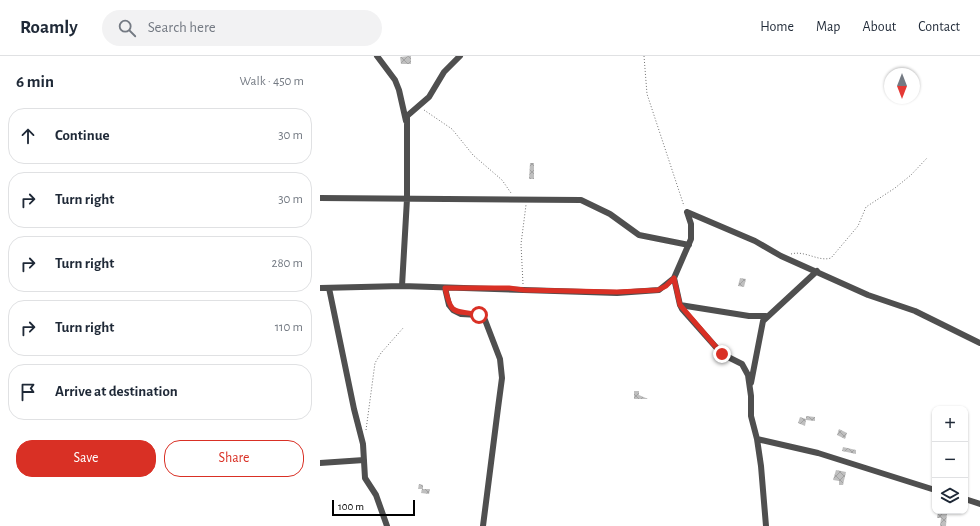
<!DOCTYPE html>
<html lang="en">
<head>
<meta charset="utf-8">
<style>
	body { margin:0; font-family:"Alegreya Sans",sans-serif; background:#f2f2f3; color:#1f2937 }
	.controls { position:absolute; right:12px; bottom:12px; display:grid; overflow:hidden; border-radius:8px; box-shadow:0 1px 3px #0004 }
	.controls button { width:36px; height:36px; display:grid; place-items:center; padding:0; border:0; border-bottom:1px solid #e0e1e3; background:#fff; color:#1f2937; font:20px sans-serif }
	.compass { position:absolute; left:564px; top:12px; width:36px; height:36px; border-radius:50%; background:#fff; box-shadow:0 1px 3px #0004; rotate:180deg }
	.scale { position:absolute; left:12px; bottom:10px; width:83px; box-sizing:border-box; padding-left:4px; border:2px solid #000; border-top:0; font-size:11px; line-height:14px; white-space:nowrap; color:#000; -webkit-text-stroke:3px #fff; paint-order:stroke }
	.stop { position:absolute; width:12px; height:12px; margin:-9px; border:3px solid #d93025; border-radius:50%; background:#fff }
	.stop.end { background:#d93025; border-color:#fff; box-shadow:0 1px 4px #0008 }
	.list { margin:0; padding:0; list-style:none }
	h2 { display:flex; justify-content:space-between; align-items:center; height:52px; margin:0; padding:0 16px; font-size:17px }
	h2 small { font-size:13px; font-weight:400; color:#747a83 }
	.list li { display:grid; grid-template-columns:26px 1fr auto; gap:12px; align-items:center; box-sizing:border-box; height:56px; margin:0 8px 8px; padding:0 8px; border:1px solid #e0e1e3; border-radius:16px }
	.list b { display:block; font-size:15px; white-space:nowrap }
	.list em { font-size:13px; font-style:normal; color:#747a83 }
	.actions { display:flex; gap:8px; padding:12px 16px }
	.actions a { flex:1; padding:9px 0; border:1px solid #d93025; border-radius:16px; text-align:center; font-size:14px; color:#d93025 }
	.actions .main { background:#d93025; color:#fff }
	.icon { flex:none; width:22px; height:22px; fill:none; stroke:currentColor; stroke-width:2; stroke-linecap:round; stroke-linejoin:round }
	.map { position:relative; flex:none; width:660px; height:470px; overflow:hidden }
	header { display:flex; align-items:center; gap:24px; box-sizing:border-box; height:56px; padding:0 20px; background:#fff; border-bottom:1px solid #e0e1e3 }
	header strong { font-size:19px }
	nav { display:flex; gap:22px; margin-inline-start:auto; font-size:14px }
	.search { width:280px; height:36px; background:#f2f2f3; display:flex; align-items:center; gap:10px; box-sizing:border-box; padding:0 14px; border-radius:22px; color:#747a83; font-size:15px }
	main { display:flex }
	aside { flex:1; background:#fff }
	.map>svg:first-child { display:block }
</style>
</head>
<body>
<header>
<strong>Roamly</strong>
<div class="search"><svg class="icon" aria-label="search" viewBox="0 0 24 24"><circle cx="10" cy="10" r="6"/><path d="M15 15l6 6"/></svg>Search here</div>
<nav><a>Home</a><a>Map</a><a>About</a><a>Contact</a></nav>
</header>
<main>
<aside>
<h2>6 min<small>Walk · 450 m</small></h2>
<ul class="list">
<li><svg class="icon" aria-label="ahead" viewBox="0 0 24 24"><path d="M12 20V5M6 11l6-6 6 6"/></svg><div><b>Continue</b></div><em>30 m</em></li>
<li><svg class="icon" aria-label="right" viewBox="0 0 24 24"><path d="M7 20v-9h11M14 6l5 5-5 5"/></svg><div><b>Turn right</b></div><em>30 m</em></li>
<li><svg class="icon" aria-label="right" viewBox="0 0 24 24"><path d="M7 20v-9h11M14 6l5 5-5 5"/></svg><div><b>Turn right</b></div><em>280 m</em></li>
<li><svg class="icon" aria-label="right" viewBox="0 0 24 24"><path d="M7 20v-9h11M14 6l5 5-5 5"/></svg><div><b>Turn right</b></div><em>110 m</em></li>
<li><svg class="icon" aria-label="arrive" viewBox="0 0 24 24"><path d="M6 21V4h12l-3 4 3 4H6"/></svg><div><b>Arrive at destination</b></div></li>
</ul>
<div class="actions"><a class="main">Save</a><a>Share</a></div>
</aside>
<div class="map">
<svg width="660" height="470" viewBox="0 0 660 470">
	<defs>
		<pattern id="building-cross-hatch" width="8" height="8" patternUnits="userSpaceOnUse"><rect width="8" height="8" fill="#bfbfbf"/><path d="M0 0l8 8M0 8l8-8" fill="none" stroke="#a2a2a2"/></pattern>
	</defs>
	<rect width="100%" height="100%" fill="#fff"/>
	<path fill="url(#building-cross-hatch)" d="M 89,0 L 91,0 L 91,8 L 81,8 L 80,1 Z
		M 210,107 L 214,107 L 214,123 L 209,123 Z
		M 420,222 L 426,223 L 424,231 L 418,230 Z
		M 314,335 L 319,335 L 319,339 L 328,343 L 314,343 Z
		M 486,360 L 495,361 L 495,365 L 486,364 L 485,370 L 478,367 L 480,361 L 486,363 Z
		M 519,373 L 527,377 L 525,383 L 517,379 Z
		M 523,391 L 536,394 L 536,398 L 522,395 Z
		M 516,414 L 526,416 L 523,429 L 519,429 L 519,425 L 513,424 Z
		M 99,428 L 103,429 L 103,433 L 110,433 L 109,438 L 101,437 L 102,433 L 98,433 Z
		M 618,455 L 627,456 L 626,470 L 620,470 L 621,462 L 617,462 Z"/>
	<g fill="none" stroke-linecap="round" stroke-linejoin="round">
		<path stroke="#717171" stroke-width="1" stroke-dasharray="1 2" stroke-linecap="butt" d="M 324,0 L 327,38 L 364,150
			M 104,54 L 132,73 L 153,99 L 182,124 L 191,137
			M 471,198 C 485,194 498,206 511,202 L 538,170 L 546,151 L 575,132 L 591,119 L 607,102
			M 203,228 L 201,188 L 206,149
			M 46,374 L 55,307 L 61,297 L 84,271"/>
		<path stroke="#4f4f4f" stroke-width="6" d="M 57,0 L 75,24 L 79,34 L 86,65
			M 0,142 L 261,144 L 290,158 L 319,179 L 369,189
			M 367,156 L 435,185 L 461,200 L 548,239 L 595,255 L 660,287
			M 354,222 L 360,249 L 362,253 L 402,298 L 422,308 L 428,319 L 431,340 L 431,360 L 437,383 L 441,410 L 446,470
			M 82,230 L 87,143 L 87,60 L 109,41 L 124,16 L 140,0
			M 0,232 L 82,230 L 297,237 L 339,234 L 354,222 L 371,183 L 371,168 L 367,156
			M 9,232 L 34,353 L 43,388 L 45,422 L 56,439 L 67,470
			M 125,232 L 129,249 L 133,254 L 141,258 L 159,259 L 165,264 L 180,303 L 182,322 L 178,352 L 163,470
			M 360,249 L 429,260 L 446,260
			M 431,327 L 443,265 L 497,215
			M 437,383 L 498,397 L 615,434
			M 0,407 L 44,404
			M 645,443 L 660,448"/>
	</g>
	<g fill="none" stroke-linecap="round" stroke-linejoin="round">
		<path stroke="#d93025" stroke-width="5" d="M 159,259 C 134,253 132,262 125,232 L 189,232 L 204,234 L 297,236 L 338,234 L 346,230 L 354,222 L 360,249 L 402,298"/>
	</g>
</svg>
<div class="controls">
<button>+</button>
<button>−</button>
<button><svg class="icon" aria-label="layers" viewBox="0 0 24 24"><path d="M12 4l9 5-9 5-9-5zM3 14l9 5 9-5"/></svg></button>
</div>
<svg class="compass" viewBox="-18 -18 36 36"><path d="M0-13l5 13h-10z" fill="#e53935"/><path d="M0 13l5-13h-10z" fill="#747a83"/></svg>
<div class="scale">100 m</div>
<div class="stop" style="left:159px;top:259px"></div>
<div class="stop end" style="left:402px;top:298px"></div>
</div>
</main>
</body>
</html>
